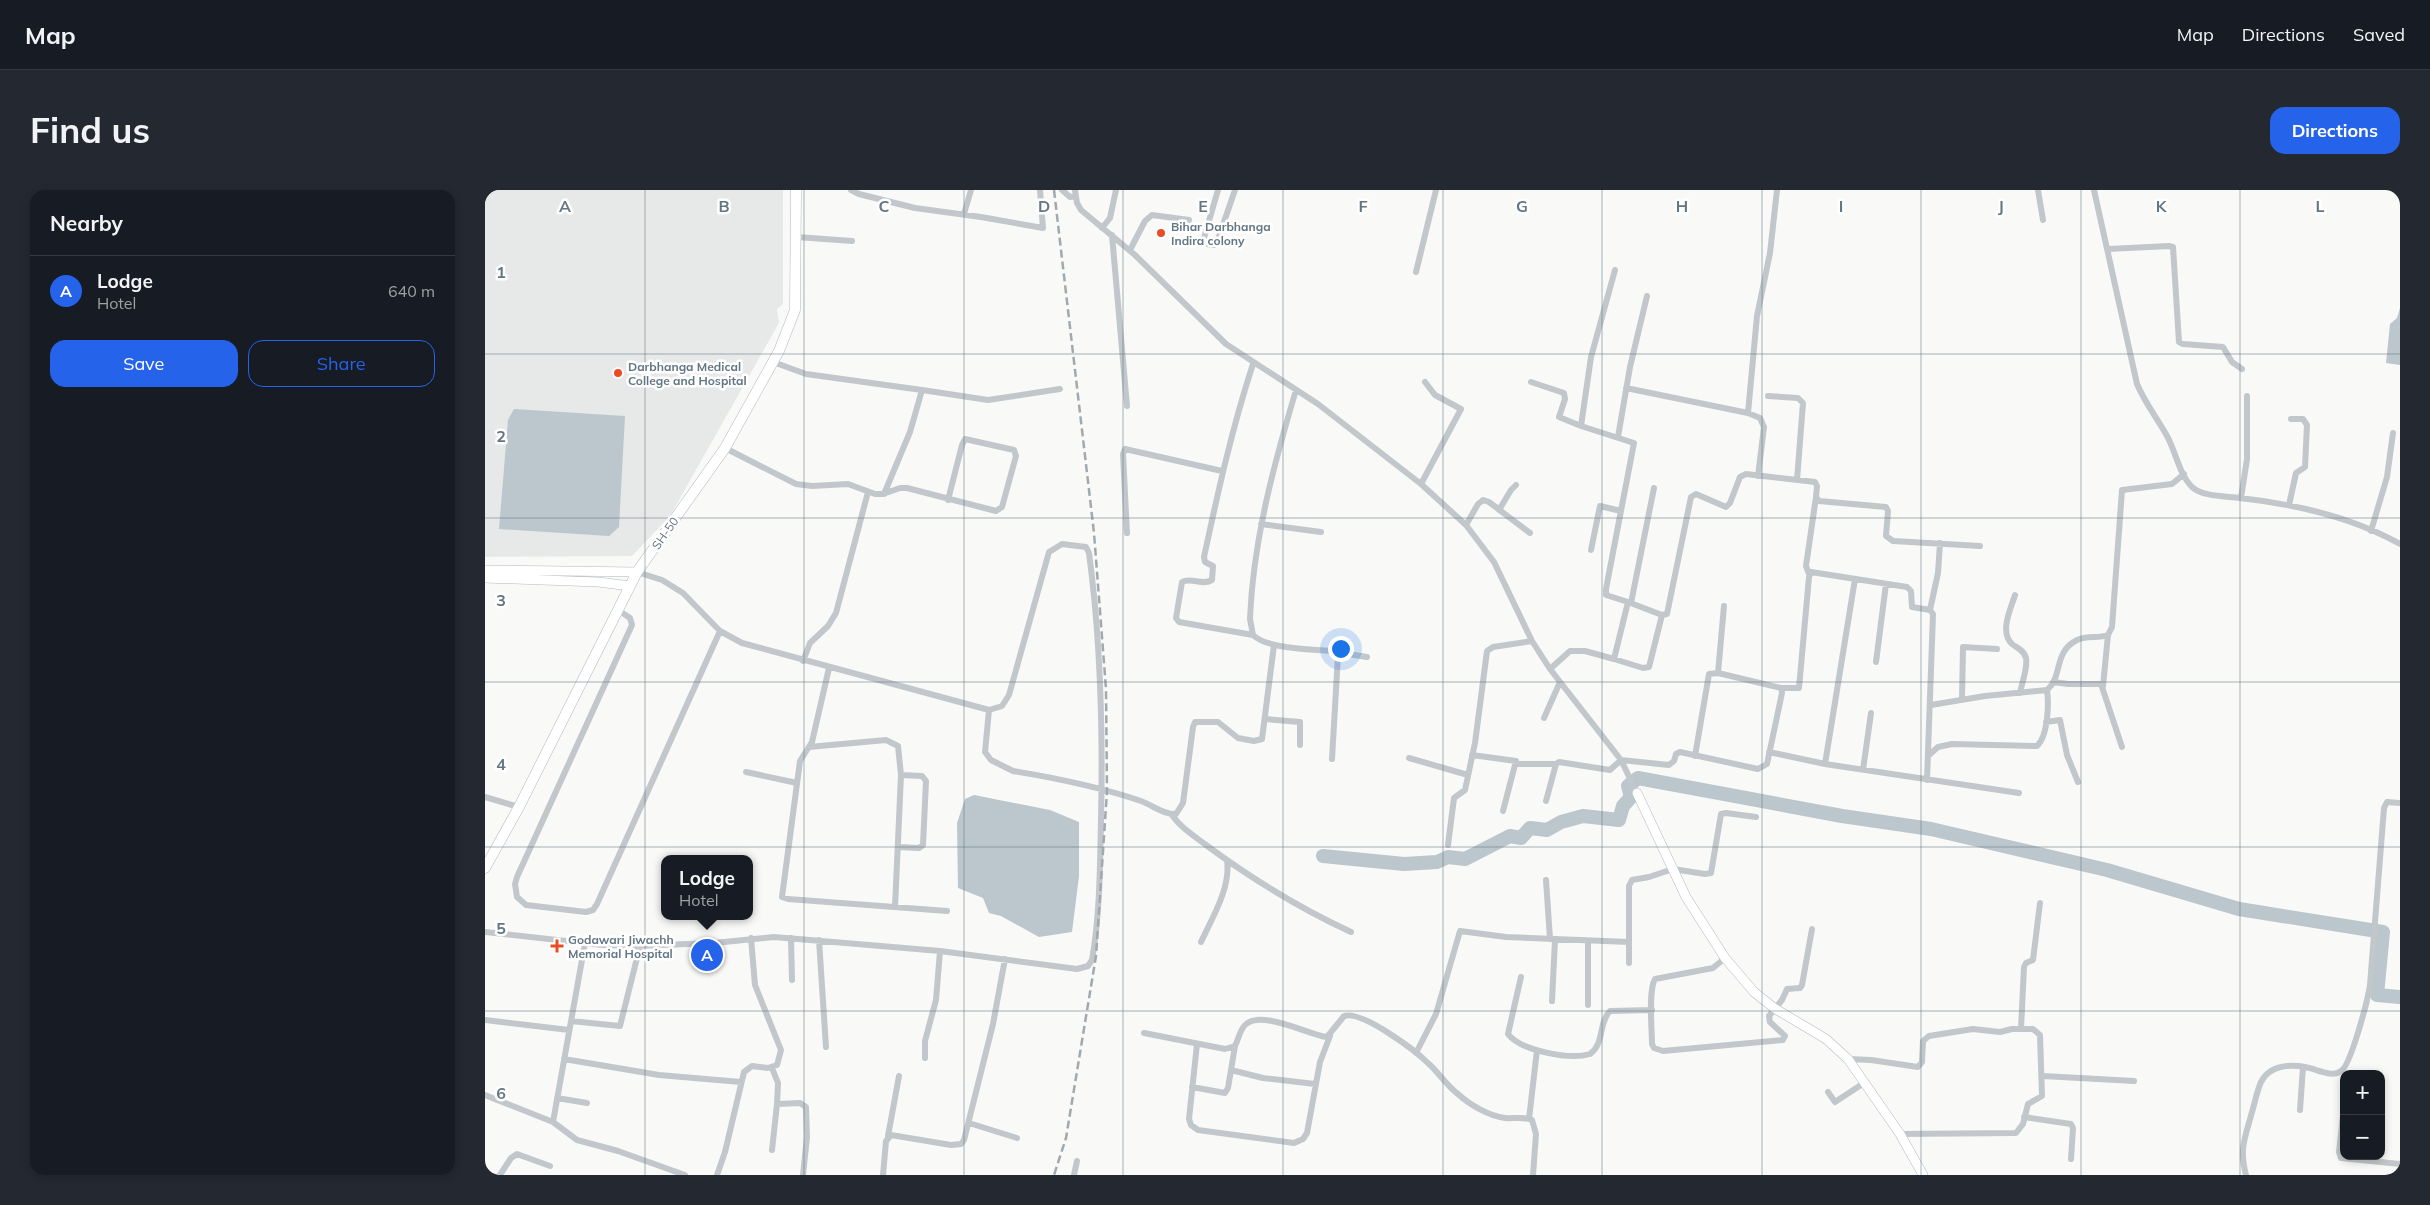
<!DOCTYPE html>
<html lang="en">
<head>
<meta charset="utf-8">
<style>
	body { margin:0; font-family:Mulish,sans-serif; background:#242831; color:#f1f3f6 }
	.controls { position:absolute; right:15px; bottom:15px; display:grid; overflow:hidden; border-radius:10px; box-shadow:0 2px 8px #0003 }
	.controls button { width:45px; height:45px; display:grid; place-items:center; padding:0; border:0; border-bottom:1px solid #363941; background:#171b24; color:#f1f3f6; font:25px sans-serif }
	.you { position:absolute; left:855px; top:458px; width:18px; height:18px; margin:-12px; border:4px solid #fff; border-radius:50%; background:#1a73e8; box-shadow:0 0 0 8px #1a73e833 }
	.badge { display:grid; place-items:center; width:32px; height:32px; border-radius:50%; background:#2563eb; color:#fff; font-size:16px; font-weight:700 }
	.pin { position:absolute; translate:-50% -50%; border:2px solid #fff; box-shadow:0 1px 5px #0006 }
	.popup { position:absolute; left:176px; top:665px; width:92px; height:65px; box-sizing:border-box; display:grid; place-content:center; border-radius:10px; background:#171b24; filter:drop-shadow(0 1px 4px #0005); font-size:16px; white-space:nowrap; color:#9ea1a6 }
	.popup b { font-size:19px; color:#f1f3f6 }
	.popup::after { content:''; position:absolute; left:50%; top:100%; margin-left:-10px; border:10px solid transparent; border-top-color:#171b24 }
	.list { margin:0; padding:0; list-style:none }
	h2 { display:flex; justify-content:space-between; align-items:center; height:65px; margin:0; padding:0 20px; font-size:21px }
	h2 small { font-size:16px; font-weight:400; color:#9ea1a6 }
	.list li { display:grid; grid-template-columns:32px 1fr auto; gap:15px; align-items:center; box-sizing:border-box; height:70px; padding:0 20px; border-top:1px solid #363941 }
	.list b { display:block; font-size:19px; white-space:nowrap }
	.list p { margin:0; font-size:16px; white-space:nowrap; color:#9ea1a6 }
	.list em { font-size:16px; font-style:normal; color:#9ea1a6 }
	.actions { display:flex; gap:10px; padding:15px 20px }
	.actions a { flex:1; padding:11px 0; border:1px solid #2563eb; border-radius:15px; text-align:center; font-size:18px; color:#2563eb }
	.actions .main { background:#2563eb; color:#fff }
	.map { position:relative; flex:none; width:1915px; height:985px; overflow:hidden; border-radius:15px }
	header { display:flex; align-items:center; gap:30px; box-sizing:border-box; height:70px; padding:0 25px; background:#171b24; border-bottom:1px solid #363941 }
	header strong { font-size:24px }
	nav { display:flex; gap:28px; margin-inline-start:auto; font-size:18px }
	.intro { display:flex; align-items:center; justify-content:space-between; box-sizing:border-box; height:120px; padding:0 30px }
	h1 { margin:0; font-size:35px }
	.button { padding:12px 22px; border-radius:15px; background:#2563eb; color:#fff; font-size:18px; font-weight:700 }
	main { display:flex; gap:30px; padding:0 30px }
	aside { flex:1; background:#171b24; border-radius:15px; box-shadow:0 2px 8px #0003 }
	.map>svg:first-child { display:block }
</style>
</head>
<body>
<header>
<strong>Map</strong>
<nav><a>Map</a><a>Directions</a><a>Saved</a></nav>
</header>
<div class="intro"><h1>Find us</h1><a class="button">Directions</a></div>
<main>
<aside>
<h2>Nearby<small></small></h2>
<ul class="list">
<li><span class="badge">A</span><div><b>Lodge</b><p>Hotel</p></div><em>640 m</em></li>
</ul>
<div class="actions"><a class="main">Save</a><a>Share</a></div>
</aside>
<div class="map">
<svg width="1915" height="985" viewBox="0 0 1915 985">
	<rect width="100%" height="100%" fill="#f9f9f7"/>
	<path fill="#e7e8e8" d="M 0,0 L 298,0 L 298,114 L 292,119 L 294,133 L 185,326 L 147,366 L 0,367 Z"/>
	<path fill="#bbc7cc" d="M 1915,118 L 1915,175 L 1901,173 L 1905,134 L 1912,128 Z
		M 29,219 L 140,226 L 134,337 L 124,346 L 14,339 L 23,230 Z
		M 489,605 L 565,620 L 594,632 L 594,686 L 587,742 L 554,747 L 516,726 L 504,723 L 498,708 L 473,698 L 472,633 L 480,609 Z"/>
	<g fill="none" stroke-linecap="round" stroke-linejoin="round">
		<path stroke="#bbc7cc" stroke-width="14" d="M 838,666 L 919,674 L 952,672 L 963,667 L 980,669 L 1025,646 L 1036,648 L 1045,638 L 1062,640 L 1076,632 L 1098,626 L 1134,630 L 1138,616 L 1146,607 L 1143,596 L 1153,588 L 1357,626 L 1446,639 L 1622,680 L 1754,719 L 1898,742 L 1892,805 L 1915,807"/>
		<g stroke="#b4bbc0" stroke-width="10">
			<path id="secondary" d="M 0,380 L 152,382
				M 0,388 L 113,392 L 145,396
				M 1152,603 L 1201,707 L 1240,768 L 1269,802 L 1289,818 L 1341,849 L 1363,869 L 1415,944 L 1438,985"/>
		</g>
		<g stroke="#b3b9be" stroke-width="11">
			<path id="primary" d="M 0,678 L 34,617 L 152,382 L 240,258 L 294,161 L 310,120 L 311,0"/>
		</g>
		<path stroke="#c2c7cb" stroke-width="6" d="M 366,0 L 374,4 L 430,18 L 496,27 L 558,38 L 555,0
			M 577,0 L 585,7 L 591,6
			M 590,0 L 592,13 L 596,20 L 650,65 L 741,154 L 833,214 L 936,294 L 981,335 L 1009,372 L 1047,451 L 1065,479 L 1136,570 L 1152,603
			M 733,0 L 719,48 L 722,54 L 729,55 L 732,52 L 750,0
			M 1553,0 L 1558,30
			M 1609,0 L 1652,194 C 1660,213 1672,228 1682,246 C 1691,262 1694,284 1707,297 C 1718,307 1741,306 1755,308 C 1809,314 1867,327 1915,354
			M 479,24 L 486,0
			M 617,38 L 625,28 L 631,0
			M 627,45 L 642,216
			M 312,47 L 367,51
			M 1623,59 L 1684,56 L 1688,57 L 1694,152 L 1698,154 L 1738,157 L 1747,172 L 1757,179
			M 645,60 L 660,31 L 667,25 L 704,30
			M 931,82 L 951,0
			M 288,172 L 321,184 L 437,200 L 425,242 L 399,304
			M 1046,192 L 1079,203 L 1080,209 L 1074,227 L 1096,236
			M 1141,198 L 1263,223 L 1275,228 L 1279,237 L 1273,286
			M 437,200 L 503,210 L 575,199
			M 811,200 C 789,274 768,351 765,429 L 768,445 C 782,459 826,459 845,461 L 853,465 L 847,569
			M 1283,206 L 1313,208 L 1318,213 L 1312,290
			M 1263,223 L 1272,126 L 1285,63 L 1292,0
			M 1133,247 L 1145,177 L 1162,106
			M 240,258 L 311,294 L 327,296 L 363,294 L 390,304 L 398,304 L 415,298 L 422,298 L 511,321 L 517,317 L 531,266 L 529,260 L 480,249 L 477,255 L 463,310
			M 936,294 L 976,219 L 950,205 L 940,192
			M 1756,308 L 1762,269 L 1762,206
			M 1804,315 L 1811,283 L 1820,277 L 1822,235 L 1818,229 L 1806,229
			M 1014,320 L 1026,300 L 1031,295
			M 776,334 L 836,342
			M 981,335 L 993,314 L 998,310 L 1004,312 L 1045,343
			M 1886,341 L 1902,287 L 1908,243
			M 642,343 L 638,264 L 640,259 L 737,281
			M 1106,360 L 1115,316 L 1136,321
			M 1324,384 L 1321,376 L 1331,307
			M 1530,405 C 1526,418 1514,442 1527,454 C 1532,458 1539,460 1541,468 C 1543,478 1537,492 1535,503
			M 1143,412 L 1177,425 L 1182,424 L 1206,307 L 1211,304 L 1241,317 L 1245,313 L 1255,287 L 1261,284 L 1330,292 L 1332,296 L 1331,307 L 1334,311 L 1401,317 L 1403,321 L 1401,346 L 1408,351 L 1495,356
			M 1146,413 L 1169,298
			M 133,420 L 145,428 L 147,435 L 32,687 L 30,694 L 32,707 L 41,715 L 101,722 L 108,720 L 112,714 L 235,441
			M 1445,420 L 1453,383 L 1455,353
			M 768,445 L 694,432 L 691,428 L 697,392 C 706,387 718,396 727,390 L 728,376 L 720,372 L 719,367 C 733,302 747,238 768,174
			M 850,462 L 882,467
			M 1129,469 L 1158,478 L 1164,477 L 1177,425
			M 318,471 L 325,453 L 343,436 L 351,423 L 383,302
			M 1391,472 L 1401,394
			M 344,478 L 327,552 L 315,571 L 297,707 L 303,709 L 462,721
			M 1065,479 L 1085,461 L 1100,461 L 1129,469 L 1143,412 L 1121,405 L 1121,399 L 1149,253 L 1096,236 L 1106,167 L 1130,80
			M 1233,483 L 1239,416
			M 1568,492 L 1583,494 L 1616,494 L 1637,557
			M 1618,496 L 1623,445
			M 1296,498 L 1314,498 L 1324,387 L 1326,382 L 1422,397 L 1426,401 L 1427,417 L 1445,420 L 1448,424 L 1442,590
			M 1477,509 L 1478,457 L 1512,459
			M 1446,515 L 1500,506 L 1562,500 C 1578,487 1568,462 1592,450 C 1603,445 1613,449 1623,445 L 1627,437 L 1637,300 L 1687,294 L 1699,284
			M 504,520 L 500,562 L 506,570 L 528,581 C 571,588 615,597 656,611 C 667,615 679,625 691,624 L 698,613 L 708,537 L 710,532 L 733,532 L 753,548 L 769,551 L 777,549 L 789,455
			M 1059,528 L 1075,492
			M 780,529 L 815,532 L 815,555
			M 1561,532 L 1575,530 L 1582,565 L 1593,592
			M 324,557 L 401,550 L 413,556 L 416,585 L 410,717
			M 1284,562 L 1340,574 L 1534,603
			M 987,565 L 1031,571 L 1018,621
			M 1444,565 L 1453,557 L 1467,554 L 1552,556 C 1563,546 1564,514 1562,500
			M 924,568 L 983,585
			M 1031,574 L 1071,574
			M 1340,574 L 1370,389
			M 1378,580 L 1386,523
			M 261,582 L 312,593
			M 0,607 L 34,617
			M 1061,611 L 1071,574 L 1074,572 L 1125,580 L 1136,570 L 1184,575 L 1189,571 L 1191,564 L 1195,562 L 1273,579 L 1282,574 L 1297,503 L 1296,498 L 1233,483 L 1224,484 L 1210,566
			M 687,625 C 696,638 708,645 721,655 C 767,689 814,718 866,742
			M 963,655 L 969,608 L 980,600 L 990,553 L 1002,461 L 1008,457 L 1047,451
			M 414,657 L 434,658 L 438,655 L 441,591 L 437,586 L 416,585
			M 1061,690 L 1065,749
			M 0,742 L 117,755 L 150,756 L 229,753 L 289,747 L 455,761 L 592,779 L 603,776 L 607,770 C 615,724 615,676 616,629 C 618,540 616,452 604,363 L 601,357 L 577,354 L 564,362 L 524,505 L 517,516 L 504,520 L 257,453 L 235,441 L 198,403 L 177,390 L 152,382
			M 306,748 L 307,790
			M 334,750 L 341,857
			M 1103,751 L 1103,815
			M 716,752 C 727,728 746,698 742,670
			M 1240,768 L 1228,778 L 1170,789 C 1163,801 1167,839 1167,854 L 1169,858 L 1178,861 L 1298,850 L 1300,846 L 1285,832 L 1284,826 L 1297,810 L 1302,799 L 1315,798 L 1317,795 L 1327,739
			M 1144,773 L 1144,696 L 1147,690 L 1164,687 L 1188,679 L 1220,684 L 1226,683 L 1236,624 L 1241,623 L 1271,627
			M 1036,787 L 1023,844 C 1036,861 1085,870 1105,864 C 1120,853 1113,833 1125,821 L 1167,820
			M 1067,811 L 1070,750
			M 0,830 L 84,840
			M 86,831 L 135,836 L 155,756
			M 1536,839 L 1539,777 L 1541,773 L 1548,770 L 1555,713
			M 659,843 L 740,859 L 750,856 C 753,850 755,840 760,835 C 776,819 824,845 842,847 L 859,826 C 877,820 931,861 944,874 C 954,883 962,896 973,904 C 985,915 1004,926 1020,928 C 1029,929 1038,926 1047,930 L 1051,944 L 1048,985
			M 712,854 L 704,929 L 706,935 L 713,940 L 809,953 L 818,949 L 822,943 L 835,872 L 845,846
			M 931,863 L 951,824 L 975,741 L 1021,747 L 1144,752
			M 440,868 L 440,851 L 451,810 L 455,761
			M 79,869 L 174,885 L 256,892
			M 1363,869 L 1386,870 L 1433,877 L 1437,872 L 1438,851 L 1444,846 L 1488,839 L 1515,842 L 1527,839 L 1548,839 L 1555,845 L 1557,906 L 1543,914 L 1538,934 L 1531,943 L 1415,944
			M 287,878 L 293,893 L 292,914 L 315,913 L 321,917 L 322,947 L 318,985
			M 746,880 L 778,888 L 830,894
			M 1558,886 L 1649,891
			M 707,897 L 740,903 L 743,898 L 750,856
			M 1343,902 L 1350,912 L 1379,893
			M 0,905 L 68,932 L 92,950 L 133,961 L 200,985
			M 72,908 L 102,913
			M 1859,917 L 1854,962 L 1856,968 L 1915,974
			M 1815,920 L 1818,877
			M 1539,927 L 1586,934 L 1588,938 L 1586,969
			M 1044,929 L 1052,860
			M 68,932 L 100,753
			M 484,933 L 532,948
			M 403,946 L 414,886
			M 287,960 L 292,914
			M 15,985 L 26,968 L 32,964 L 65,976
			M 232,985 L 240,962 L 259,882 L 267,876 L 283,878 L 292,875 L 296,860 L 270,795 L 266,748
			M 398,985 L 401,951 L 406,945 L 466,955 L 476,954 L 479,950 L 508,834 L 520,769
			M 589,985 L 592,971
			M 1761,985 C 1754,958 1760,948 1767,922 C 1770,912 1772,901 1776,892 C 1787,871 1815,874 1834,881 C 1842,883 1849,886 1856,881 C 1866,875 1883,809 1885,795 L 1899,618 L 1902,612 L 1915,613"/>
		<use href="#secondary" stroke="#fff" stroke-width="9"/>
		<use href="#primary" stroke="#fff" stroke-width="10"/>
		<path stroke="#a1a9af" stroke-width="2.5" stroke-dasharray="8 4" stroke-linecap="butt" d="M 569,0 L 609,343 L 621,499 L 622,601 L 611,766 L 581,948 L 569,985"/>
	</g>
	<path fill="none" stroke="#637683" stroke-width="1" stroke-opacity="0.55" d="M 160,0 L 160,985M 319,0 L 319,985M 479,0 L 479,985M 638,0 L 638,985M 798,0 L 798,985M 958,0 L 958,985M 1117,0 L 1117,985M 1277,0 L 1277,985M 1436,0 L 1436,985M 1596,0 L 1596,985M 1755,0 L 1755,985M 0,164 L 1915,164M 0,328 L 1915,328M 0,492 L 1915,492M 0,657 L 1915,657M 0,821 L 1915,821"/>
	<g fill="#ea4d26" stroke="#fff" stroke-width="2">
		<circle cx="676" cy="43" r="5"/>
		<circle cx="133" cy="183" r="5"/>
		<path d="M69.5 748.5h5v5h5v5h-5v5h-5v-5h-5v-5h5z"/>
	</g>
	<g text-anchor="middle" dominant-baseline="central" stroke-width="5" stroke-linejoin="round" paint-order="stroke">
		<g font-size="12" font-weight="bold" fill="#637683" stroke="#fff" text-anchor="start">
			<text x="686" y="36">Bihar Darbhanga<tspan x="686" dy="14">Indira colony</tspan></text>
			<text x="143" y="176">Darbhanga Medical<tspan x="143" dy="14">College and Hospital</tspan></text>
			<text x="83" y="749">Godawari Jiwachh<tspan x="83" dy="14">Memorial Hospital</tspan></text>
		</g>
		<g font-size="12" fill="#637683" stroke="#fff">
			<text transform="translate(180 343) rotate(-55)">SH-50</text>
		</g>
	</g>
	<g font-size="16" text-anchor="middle" font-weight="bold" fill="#637683" stroke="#fff" stroke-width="5" stroke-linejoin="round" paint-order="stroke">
		<text x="80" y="22">A</text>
		<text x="239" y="22">B</text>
		<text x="399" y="22">C</text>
		<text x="559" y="22">D</text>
		<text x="718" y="22">E</text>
		<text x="878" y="22">F</text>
		<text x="1037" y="22">G</text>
		<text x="1197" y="22">H</text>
		<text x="1356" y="22">I</text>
		<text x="1516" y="22">J</text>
		<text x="1676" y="22">K</text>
		<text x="1835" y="22">L</text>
		<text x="16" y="88">1</text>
		<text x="16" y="252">2</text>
		<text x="16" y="416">3</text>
		<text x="16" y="580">4</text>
		<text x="16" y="744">5</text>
		<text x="16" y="909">6</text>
	</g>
</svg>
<div class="controls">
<button>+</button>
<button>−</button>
</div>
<div class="you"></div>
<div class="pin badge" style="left:222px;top:765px">A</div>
<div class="popup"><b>Lodge</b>Hotel</div>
</div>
</main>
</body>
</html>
